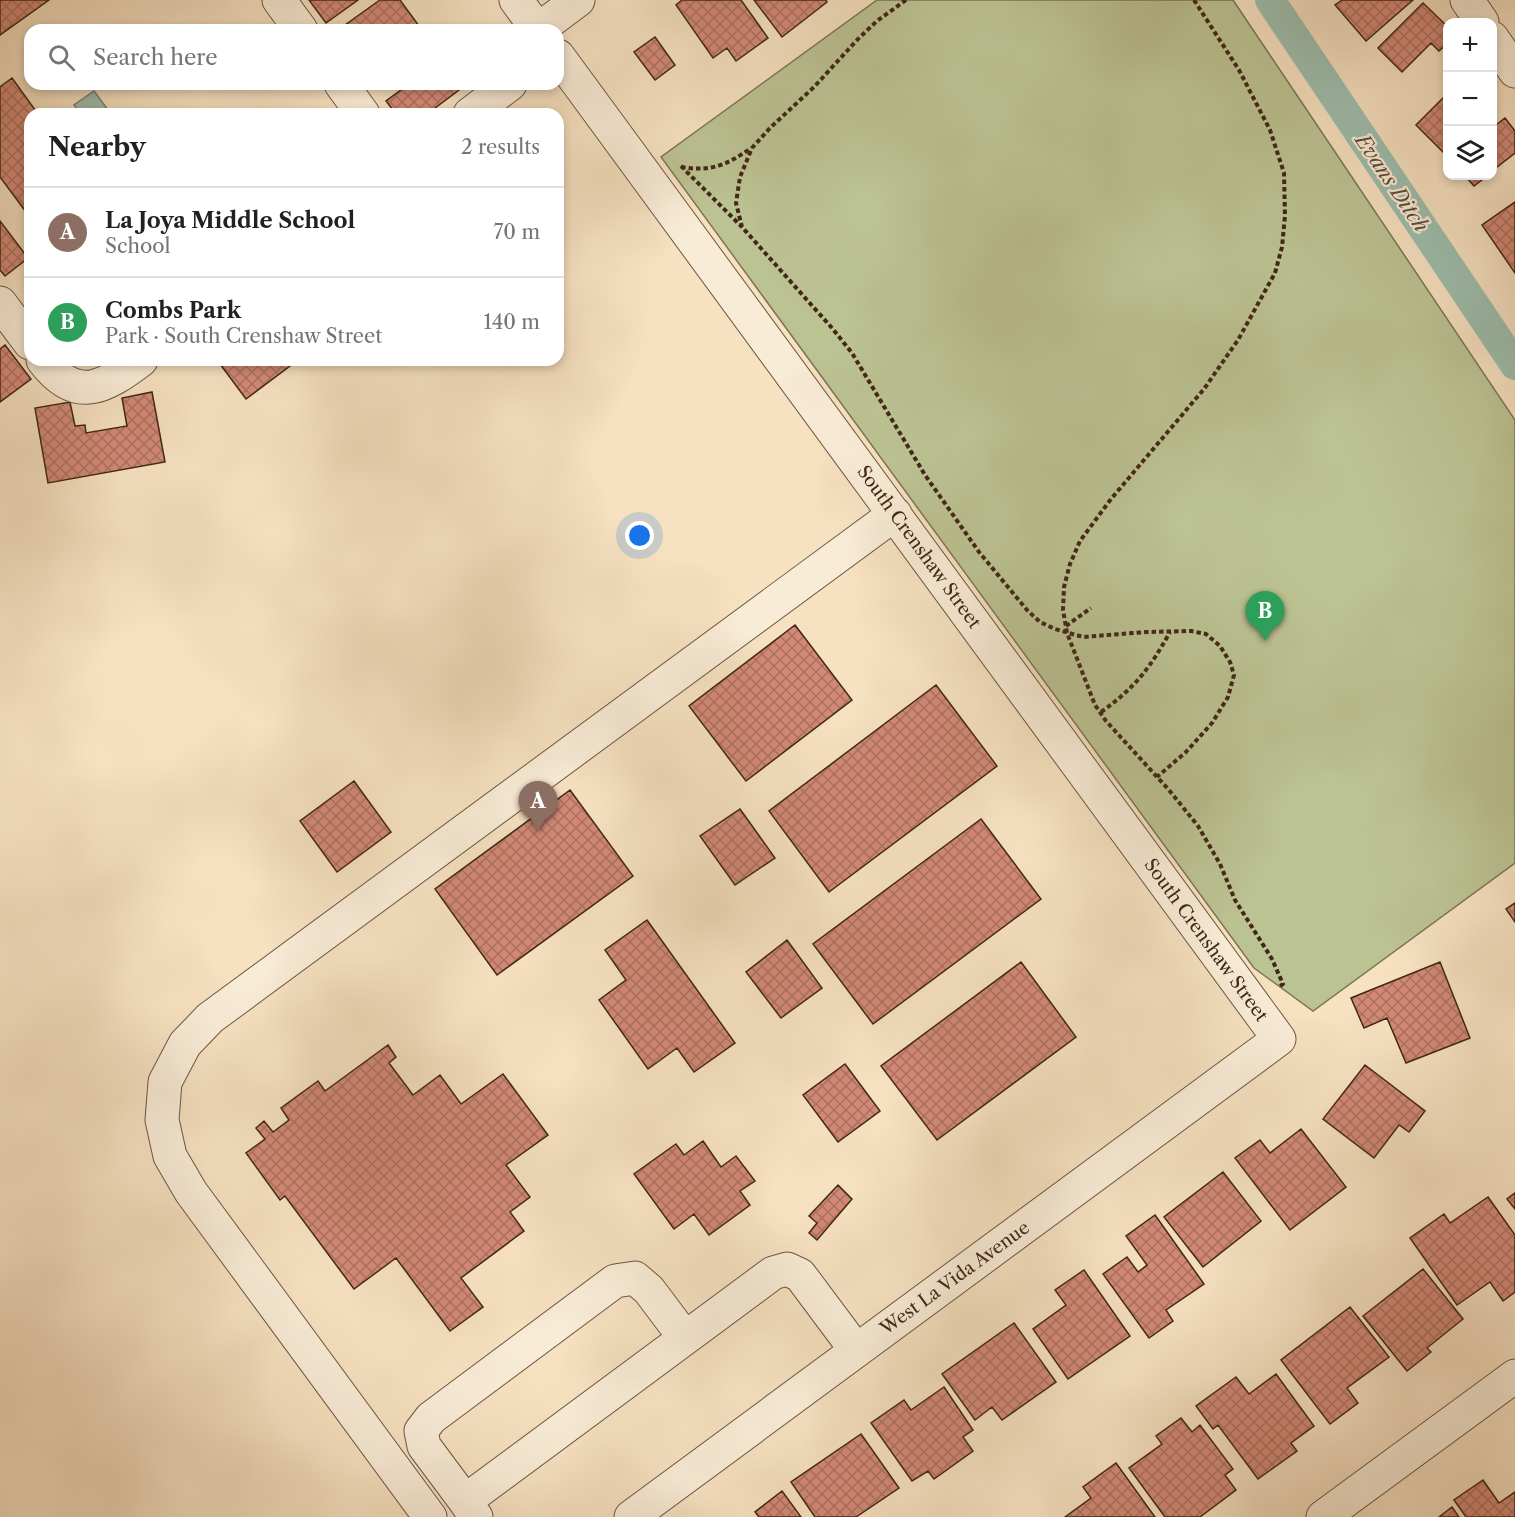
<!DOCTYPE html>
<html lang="en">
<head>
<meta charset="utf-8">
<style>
	body { margin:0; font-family:"Libre Caslon Text",serif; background:#f6f6f6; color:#202124 }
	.controls { position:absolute; right:18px; top:18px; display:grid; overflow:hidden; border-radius:12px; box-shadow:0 3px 9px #0003 }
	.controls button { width:54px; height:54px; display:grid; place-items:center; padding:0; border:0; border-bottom:2px solid #e0e0e0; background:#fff; color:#202124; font:30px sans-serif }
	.you { position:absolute; left:640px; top:536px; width:21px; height:21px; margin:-15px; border:4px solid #fff; border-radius:50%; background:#1a73e8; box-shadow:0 0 0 9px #1a73e833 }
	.badge { display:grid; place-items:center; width:39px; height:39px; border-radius:50%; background:#8f2418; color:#fff; font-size:20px; font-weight:700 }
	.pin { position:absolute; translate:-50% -50px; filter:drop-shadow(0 2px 3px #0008) }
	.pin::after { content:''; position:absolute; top:32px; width:21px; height:18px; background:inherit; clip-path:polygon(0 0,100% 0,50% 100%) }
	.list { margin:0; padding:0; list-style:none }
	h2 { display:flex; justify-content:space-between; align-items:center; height:78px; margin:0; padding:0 24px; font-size:26px }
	h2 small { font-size:20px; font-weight:400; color:#757577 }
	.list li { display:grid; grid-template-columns:39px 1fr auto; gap:18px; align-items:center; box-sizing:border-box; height:90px; padding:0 24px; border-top:2px solid #e0e0e0 }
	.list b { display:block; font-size:22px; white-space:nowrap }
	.list p { margin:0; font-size:20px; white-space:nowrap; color:#757577 }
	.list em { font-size:20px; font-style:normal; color:#757577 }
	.icon { flex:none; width:33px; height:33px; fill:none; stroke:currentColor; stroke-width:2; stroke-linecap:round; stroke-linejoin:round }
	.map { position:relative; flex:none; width:1515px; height:1517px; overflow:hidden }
	.search { position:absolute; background:#fff; box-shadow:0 3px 9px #0003; left:24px; top:24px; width:540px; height:66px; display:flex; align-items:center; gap:15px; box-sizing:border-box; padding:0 21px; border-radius:18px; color:#757577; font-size:22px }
	.panel { position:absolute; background:#fff; box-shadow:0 3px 9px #0003; left:24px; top:108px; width:540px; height:258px; border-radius:18px }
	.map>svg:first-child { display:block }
</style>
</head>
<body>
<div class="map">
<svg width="1515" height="1517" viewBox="0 0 1515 1517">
	<defs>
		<pattern id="water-ripples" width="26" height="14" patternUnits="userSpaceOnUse" patternTransform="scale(1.5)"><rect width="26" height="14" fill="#9dbeae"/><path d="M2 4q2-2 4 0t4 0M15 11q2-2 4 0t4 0" fill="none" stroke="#829a8d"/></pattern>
		<pattern id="building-cross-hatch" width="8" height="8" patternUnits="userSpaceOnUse" patternTransform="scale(1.5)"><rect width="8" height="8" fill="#d28976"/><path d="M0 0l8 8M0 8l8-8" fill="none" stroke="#ac7060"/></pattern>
	</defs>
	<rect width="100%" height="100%" fill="#f6e1c1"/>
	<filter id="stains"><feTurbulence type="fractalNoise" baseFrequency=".00333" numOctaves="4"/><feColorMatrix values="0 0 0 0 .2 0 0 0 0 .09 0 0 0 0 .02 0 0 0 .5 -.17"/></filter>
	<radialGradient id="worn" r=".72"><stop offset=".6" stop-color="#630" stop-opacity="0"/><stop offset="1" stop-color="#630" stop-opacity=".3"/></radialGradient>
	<path fill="#bcc393" stroke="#7e7555" stroke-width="1.5" d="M 877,0 L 1233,0 L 1515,420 L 1515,863 L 1313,1011 L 1254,968 L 661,157 Z"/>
	<path fill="url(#water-ripples)" stroke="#788272" stroke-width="1.5" d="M 94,91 L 111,114 L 81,114 L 74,105 Z"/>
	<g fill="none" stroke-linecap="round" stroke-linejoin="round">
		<path stroke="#9dbeae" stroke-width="30" d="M 1270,0 L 1515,365"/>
	</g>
	<path fill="url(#building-cross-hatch)" stroke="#412717" stroke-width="1.5" d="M 0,0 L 49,0 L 0,35 Z
		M 309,0 L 358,0 L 326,23 Z
		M 380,0 L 400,0 L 422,30 L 338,30 Z
		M 682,0 L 741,0 L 768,38 L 736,61 L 727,48 L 713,58 L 676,5 Z
		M 754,0 L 826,0 L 827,2 L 782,37 Z
		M 1342,0 L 1413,0 L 1366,41 L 1335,5 Z
		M 1423,3 L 1448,27 L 1448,43 L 1439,51 L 1431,43 L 1402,72 L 1378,48 Z
		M 655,37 L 675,65 L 655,80 L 634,52 Z
		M 12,78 L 38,114 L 30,114 L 29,216 L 0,177 L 0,87 Z
		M 409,84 L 461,84 L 463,87 L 427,114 L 396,114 L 386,101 Z
		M 1448,93 L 1448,157 L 1416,125 Z
		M 1505,118 L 1515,131 L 1515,153 L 1492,171 L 1492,128 Z
		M 1465,176 L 1487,176 L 1474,186 Z
		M 1515,202 L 1515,273 L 1482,225 Z
		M 0,221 L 28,258 L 5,276 L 0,270 Z
		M 5,345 L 31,379 L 0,402 L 0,349 Z
		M 217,360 L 298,360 L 246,399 Z
		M 152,392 L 165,462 L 48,483 L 35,408 L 70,402 L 75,426 L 85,425 L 86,433 L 127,426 L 122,398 Z
		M 795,625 L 852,700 L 746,781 L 689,706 Z
		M 936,685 L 997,766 L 829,892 L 769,811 Z
		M 354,781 L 391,832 L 337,872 L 300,821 Z
		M 570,790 L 633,876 L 497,975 L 435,889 Z
		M 740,809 L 775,858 L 735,885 L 700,836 Z
		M 981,819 L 1041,899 L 873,1024 L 813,944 Z
		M 1515,903 L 1515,922 L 1506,909 Z
		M 647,920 L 735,1043 L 694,1072 L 677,1048 L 648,1069 L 599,1000 L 626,980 L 605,950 Z
		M 787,940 L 822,988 L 781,1018 L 746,972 Z
		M 1021,962 L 1076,1037 L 937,1140 L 881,1066 Z
		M 1440,962 L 1470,1038 L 1406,1063 L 1387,1018 L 1364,1028 L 1351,998 Z
		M 388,1045 L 396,1057 L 389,1063 L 413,1095 L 440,1075 L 461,1104 L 503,1074 L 548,1135 L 506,1165 L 530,1197 L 510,1212 L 524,1231 L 461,1278 L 483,1307 L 450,1331 L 396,1258 L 354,1289 L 285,1196 L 280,1200 L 246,1153 L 265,1139 L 256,1128 L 264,1121 L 273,1132 L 289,1120 L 281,1108 L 318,1081 L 325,1091 Z
		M 845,1064 L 880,1111 L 838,1142 L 803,1095 Z
		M 1365,1065 L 1425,1111 L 1409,1132 L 1399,1125 L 1374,1158 L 1323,1119 Z
		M 1301,1129 L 1346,1187 L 1290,1230 L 1235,1158 L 1260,1140 L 1270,1153 Z
		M 703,1141 L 721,1167 L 736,1156 L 755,1181 L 740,1191 L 750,1205 L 709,1235 L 694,1214 L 674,1229 L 634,1174 L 676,1144 L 684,1155 Z
		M 1223,1172 L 1261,1221 L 1203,1267 L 1164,1217 Z
		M 838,1185 L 852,1199 L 817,1240 L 809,1233 L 817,1223 L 809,1216 Z
		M 1515,1193 L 1515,1209 L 1507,1199 Z
		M 1488,1197 L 1515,1235 L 1515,1292 L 1503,1301 L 1490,1282 L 1457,1305 L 1410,1238 L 1444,1214 L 1450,1223 Z
		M 1155,1215 L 1204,1284 L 1166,1310 L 1173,1321 L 1149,1338 L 1103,1274 L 1127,1257 L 1138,1272 L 1147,1265 L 1126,1236 Z
		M 1423,1269 L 1463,1319 L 1427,1348 L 1431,1352 L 1407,1371 L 1363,1316 Z
		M 1084,1270 L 1130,1336 L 1068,1379 L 1033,1329 L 1066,1305 L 1055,1290 Z
		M 1350,1307 L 1389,1357 L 1347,1388 L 1358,1403 L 1330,1424 L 1281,1360 Z
		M 1014,1323 L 1056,1382 L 1002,1420 L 992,1407 L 975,1420 L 942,1374 Z
		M 1276,1374 L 1314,1426 L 1291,1443 L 1297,1451 L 1258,1479 L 1218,1425 L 1213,1429 L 1196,1406 L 1236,1377 L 1249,1394 Z
		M 944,1387 L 973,1430 L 963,1437 L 973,1451 L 934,1479 L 928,1471 L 912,1481 L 871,1423 L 904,1400 L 911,1410 Z
		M 1181,1418 L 1192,1432 L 1200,1425 L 1233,1469 L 1225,1475 L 1236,1490 L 1200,1517 L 1165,1517 L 1129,1468 L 1162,1444 L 1156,1436 Z
		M 861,1434 L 899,1488 L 856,1517 L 815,1517 L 791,1482 Z
		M 1116,1463 L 1155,1517 L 1065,1517 L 1091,1498 L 1083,1487 Z
		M 1483,1480 L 1499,1503 L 1515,1492 L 1515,1517 L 1466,1517 L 1454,1500 Z
		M 782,1491 L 801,1517 L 759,1517 L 755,1512 Z
		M 1452,1507 L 1459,1517 L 1439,1517 Z"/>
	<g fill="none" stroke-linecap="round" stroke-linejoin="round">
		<g stroke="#6e5642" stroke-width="35">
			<path id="minor" d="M 279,0 L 301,30
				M 516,0 L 538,30
				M 1467,0 L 1482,22
				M 538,30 L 578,0
				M 1492,38 L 1515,71
				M 558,56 L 1279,1039 L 631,1517
				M 341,84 L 363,114
				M 470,114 L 510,84
				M 0,303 L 30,343
				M 43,360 C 76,404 104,388 141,360
				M 465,1501 L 424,1446 L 421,1431 L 431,1418 L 615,1281 L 635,1278 L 649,1290 L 685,1338
				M 430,1517 L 191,1192 L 170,1156 L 162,1120 L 165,1082 L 185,1044 L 210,1018 L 895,514
				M 476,1517 L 465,1501 L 773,1273 L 787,1269 L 800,1275 L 856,1350
				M 1323,1517 L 1515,1376"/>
		</g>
		<path stroke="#412717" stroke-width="4" stroke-dasharray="4.5 3" stroke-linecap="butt" d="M 906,0 L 877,21 L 858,39 L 814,87 L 770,128 L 752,148 L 740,177 L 736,203 L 742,227 L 832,328 L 852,353 L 925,475 L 979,552 L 1027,610 L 1040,622 L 1055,629 L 1083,637 L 1146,632 L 1191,631 L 1206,634 L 1220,646 L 1230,662 L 1234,675 L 1228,697 L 1212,723 L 1186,752 L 1157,777
			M 1194,0 L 1239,70 L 1270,130 L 1284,173 L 1285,216 L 1282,247 L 1275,273 L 1238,340 L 1204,389 L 1111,499 L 1080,541 L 1070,564 L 1064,587 L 1063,610 L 1067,633 L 1095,705 L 1106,721 L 1169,790 L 1198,826 L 1220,864 L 1235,900 L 1272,959 L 1283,984 L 1279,987
			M 681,166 L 741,226
			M 681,167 C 711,172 727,165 751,148
			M 1066,626 L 1091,608
			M 1101,712 C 1135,688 1150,668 1170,632"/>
		<use href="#minor" stroke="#f9ecd7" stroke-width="33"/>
	</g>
	<g text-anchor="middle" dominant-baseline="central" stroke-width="4.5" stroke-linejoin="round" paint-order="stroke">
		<g font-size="18" fill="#412717" stroke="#f9ecd7">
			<text transform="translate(919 547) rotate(54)">South Crenshaw Street</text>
			<text transform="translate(1206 940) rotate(54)">South Crenshaw Street</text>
			<text transform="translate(955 1278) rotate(-36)">West La Vida Avenue</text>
		</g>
		<g font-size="20" font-style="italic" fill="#584d3d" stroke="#f9ecd7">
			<text transform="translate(1392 183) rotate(56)">Evans Ditch</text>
		</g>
	</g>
	<rect width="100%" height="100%" filter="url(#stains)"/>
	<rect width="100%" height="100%" fill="url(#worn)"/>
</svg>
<div class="controls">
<button>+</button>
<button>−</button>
<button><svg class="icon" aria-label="layers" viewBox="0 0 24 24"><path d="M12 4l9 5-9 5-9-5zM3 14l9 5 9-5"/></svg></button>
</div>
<div class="you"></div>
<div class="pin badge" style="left:538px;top:831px;background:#8d6e63">A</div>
<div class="pin badge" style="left:1265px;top:641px;background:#2e9e5b">B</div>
<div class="search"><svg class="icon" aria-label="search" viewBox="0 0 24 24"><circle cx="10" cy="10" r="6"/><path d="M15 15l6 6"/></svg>Search here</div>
<section class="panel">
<h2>Nearby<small>2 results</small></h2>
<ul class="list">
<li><span class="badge" style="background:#8d6e63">A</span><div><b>La Joya Middle School</b><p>School</p></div><em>70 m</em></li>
<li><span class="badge" style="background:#2e9e5b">B</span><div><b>Combs Park</b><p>Park · South Crenshaw Street</p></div><em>140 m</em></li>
</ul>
</section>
</div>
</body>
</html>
